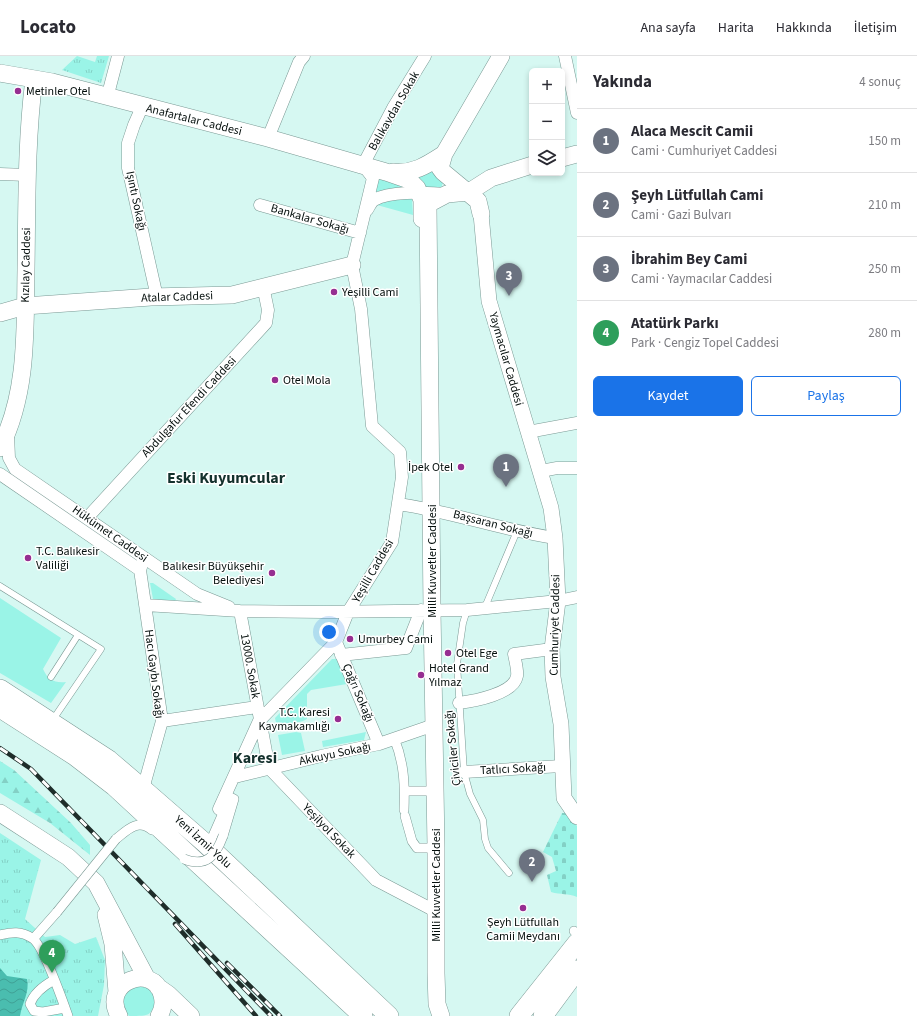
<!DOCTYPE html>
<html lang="tr">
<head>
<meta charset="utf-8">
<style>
	body { margin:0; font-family:"Source Sans 3",sans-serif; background:#f2f2f3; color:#2b2b33 }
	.controls { position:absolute; right:12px; top:12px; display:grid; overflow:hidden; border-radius:6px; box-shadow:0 2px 6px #0003 }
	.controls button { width:36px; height:36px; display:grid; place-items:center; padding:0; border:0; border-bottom:1px solid #e1e1e2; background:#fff; color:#2b2b33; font:20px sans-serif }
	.you { position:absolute; left:329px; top:576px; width:14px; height:14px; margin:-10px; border:3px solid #fff; border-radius:50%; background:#1a73e8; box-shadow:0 0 0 6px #1a73e833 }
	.badge { display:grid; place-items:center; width:26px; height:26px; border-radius:50%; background:#1a73e8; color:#fff; font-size:13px; font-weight:700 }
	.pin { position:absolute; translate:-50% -33px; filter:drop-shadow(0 1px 2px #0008) }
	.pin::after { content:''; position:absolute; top:21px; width:14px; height:12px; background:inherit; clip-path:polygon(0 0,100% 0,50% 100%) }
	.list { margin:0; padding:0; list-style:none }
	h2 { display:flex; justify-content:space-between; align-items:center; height:52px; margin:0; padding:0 16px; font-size:17px }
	h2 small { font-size:13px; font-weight:400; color:#7c7c81 }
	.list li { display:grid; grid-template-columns:26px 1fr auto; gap:12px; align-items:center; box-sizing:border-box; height:64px; padding:0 16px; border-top:1px solid #e1e1e2 }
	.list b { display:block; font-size:15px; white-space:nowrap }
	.list p { margin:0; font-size:13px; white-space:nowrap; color:#7c7c81 }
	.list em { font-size:13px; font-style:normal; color:#7c7c81 }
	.actions { display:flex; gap:8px; padding:12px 16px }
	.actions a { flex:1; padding:9px 0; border:1px solid #1a73e8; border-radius:6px; text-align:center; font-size:14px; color:#1a73e8 }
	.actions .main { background:#1a73e8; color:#fff }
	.icon { flex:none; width:22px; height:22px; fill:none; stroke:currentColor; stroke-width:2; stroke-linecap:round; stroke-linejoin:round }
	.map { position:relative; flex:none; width:577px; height:960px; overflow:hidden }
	header { display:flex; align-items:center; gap:24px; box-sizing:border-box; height:56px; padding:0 20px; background:#fff; border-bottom:1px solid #e1e1e2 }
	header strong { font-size:19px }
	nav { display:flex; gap:22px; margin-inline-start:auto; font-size:14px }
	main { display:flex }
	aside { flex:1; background:#fff }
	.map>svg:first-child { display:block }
</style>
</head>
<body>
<header>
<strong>Locato</strong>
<nav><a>Ana sayfa</a><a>Harita</a><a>Hakkında</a><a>İletişim</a></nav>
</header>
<main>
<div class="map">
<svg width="577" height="960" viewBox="0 0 577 960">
	<defs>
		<pattern id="forest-firs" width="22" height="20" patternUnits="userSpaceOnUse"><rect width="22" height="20" fill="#9af4e7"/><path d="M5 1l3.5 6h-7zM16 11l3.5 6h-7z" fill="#83d0c5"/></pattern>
		<pattern id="cemetery-stones" width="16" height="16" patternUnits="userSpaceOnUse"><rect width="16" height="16" fill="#9af4e7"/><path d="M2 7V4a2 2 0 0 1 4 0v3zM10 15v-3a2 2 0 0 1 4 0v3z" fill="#83d0c5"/></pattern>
		<pattern id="park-tufts" width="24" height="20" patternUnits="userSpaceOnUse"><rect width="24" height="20" fill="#9af4e7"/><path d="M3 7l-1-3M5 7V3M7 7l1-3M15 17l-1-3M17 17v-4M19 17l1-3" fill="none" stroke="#83d0c5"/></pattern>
		<pattern id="water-waves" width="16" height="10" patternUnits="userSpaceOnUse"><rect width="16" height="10" fill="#4abdaf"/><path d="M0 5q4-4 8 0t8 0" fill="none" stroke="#3fa195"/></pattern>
	</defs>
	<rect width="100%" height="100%" fill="#d6f8f2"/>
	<path fill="#9af4e7" d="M 435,111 L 444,124 L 441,132 L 424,133 L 411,121 Z
		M 379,121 L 409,132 L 376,138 L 375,135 Z
		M 412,142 L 413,159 L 377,149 L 385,145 Z
		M 150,527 L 153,527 L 176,543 L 175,545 L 153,543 Z
		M 0,542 L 61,582 L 43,613 C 48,624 54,627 66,626 L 51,647 L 0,617 Z
		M 332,603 L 337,603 L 347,628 L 311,634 L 307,638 L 307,663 L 303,665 L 277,672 L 275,662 Z
		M 296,676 L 301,677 L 305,695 L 282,699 L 278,679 Z
		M 366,676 L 364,684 L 323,691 L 322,685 Z
		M 145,928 L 157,941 C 151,960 151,960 129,960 L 127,958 L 122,942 L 128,932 Z"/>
	<path fill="url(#forest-firs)" d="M 0,705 L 14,714 L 71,767 L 90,789 L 90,799 L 50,767 L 0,737 Z"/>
	<path fill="url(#cemetery-stones)" d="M 562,757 L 566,757 L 577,770 L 577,841 C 568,837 561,839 551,836 L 547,819 L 556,815 L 552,801 L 543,796 Z"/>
	<path fill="url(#park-tufts)" d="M 77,0 L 95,6 L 97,0 L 109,0 L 101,27 L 62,14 Z
		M 0,777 L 41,804 L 25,863 L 45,881 L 60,879 L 75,888 L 96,881 L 105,904 L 104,929 L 98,960 L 0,960 Z"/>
	<path fill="url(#water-waves)" d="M 0,912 L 7,920 L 27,923 C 30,936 22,947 20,960 L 0,960 Z"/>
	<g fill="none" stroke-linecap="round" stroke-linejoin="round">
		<g stroke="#7a9994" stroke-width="7">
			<path id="service" d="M 0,530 L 101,593 L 52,665
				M 485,551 L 517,475
				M 467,554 L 463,567 L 457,608 L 464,716 L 470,738 L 483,764 L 485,783 L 488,792 L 509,817
				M 51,621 L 78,579"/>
		</g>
		<g stroke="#7a9994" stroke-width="10">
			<path id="pedestrian" d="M 394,682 C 404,706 405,728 404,754
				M 406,735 L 427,735
				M 405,760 L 412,785 L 417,792 L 428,792
				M 212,782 L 230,741 L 234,743 L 223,780
				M 116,783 C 127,774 138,762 152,774
				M 574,875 L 577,878
				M 0,879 C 12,876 21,875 32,882 C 43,888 63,946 68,960
				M 34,882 L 57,856
				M 54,924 C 43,930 34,937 30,948 L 34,955 L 43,956 L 65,952"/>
		</g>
		<g stroke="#7a9994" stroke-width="13">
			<path id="minor" d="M 565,0 L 577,57
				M 107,42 L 118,0
				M 142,51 L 134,69 L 128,87 L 128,112 L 157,241
				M 268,82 L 299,6 L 304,0
				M 0,118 L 27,119
				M 260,149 L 360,177
				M 367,154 C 369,151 371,146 374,144 C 392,134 427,137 447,138
				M 528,376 L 577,367
				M 8,378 L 9,402 L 15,413 L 197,538 L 229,551
				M 541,415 L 557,412 L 577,412
				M 0,418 L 140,514
				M 399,448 C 452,456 502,474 555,482
				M 87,462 L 266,267 L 268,254 L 263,230
				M 145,549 L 240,555 L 324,556 L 467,554 L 558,545 L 577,541
				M 240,555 L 269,712 L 376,824 L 437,856
				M 336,586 L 379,688
				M 341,599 L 406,592 L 421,554
				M 459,647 C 474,645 514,638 517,620 C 518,614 515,604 514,598 L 552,593
				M 162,665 L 257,651
				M 464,716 L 561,710
				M 235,721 L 321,700 L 379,688 L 434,669
				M 143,733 L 162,665 L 140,514 L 144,502
				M 219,753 L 259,665 L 336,586 L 348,556 L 392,486 L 402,421 L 400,396 L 372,370 L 361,253 L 352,209 L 373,122 L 363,109 L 393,52 L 425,0"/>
		</g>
		<g stroke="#7a9994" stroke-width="16">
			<path id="tertiary" d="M 481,158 L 489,245 L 551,452 L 555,482 L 558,545 L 552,593 L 553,621 L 561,668 L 564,742 L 577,761"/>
		</g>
		<g stroke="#7a9994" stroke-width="18">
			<path id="secondary" d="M 0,17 L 52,26 L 268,82 L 386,116 L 409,124 L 417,132 L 422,144 L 422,163
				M 562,102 L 577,98
				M 393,116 C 414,118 427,109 444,98
				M 481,158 L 478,145 L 443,116 L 440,112 L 444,98 L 501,0
				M 0,257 L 25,250 L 151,241 L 232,239 L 352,209
				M 0,392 C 28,337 25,274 26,214 C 27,150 26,86 34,23
				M 0,757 L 68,801 L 96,827 L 147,923
				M 106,859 L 113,888 L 117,936
				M 158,931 L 168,938 L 191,960
				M 119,960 C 100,926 153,906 162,939 C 164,947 163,954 159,960
				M 441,960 L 437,948 L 436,917 L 436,791 L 432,554 L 428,150 L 430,147 L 447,138 L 469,136 L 491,122 L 532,109"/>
		</g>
		<g stroke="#7a9994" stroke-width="20">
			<path id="trunk" d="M 0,633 L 109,704 L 143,733 L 205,787 L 389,960
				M 0,652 L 75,700 L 114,730 L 363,960
				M 519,960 L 577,887
				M 543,960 L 577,914"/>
		</g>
		<use href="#service" stroke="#fff" stroke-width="6"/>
		<use href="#pedestrian" stroke="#fff" stroke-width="9"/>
		<use href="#minor" stroke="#fff" stroke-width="12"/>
		<use href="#tertiary" stroke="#fff" stroke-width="15"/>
		<use href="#secondary" stroke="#fff" stroke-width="17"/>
		<use href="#trunk" stroke="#fff" stroke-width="19"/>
		<g stroke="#1f2d2a" stroke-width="4.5">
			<path id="rail" d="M 0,692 L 31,713 L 271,960
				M 175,868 L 256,960
				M 227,907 L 280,960"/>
		</g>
		<use href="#rail" stroke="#fff" stroke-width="3" stroke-dasharray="9" stroke-linecap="butt"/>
		<g stroke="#7a9994" stroke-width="10" stroke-linecap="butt">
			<path id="pedestrian-bridge" d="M 184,803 C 207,812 216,799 223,780
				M 57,856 L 116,783"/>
		</g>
		<use href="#pedestrian-bridge" stroke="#fff" stroke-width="9"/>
	</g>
	<g fill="#962e91" stroke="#fff" stroke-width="1.5">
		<circle cx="18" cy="35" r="4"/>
		<circle cx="334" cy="236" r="4"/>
		<circle cx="275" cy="324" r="4"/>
		<circle cx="461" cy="411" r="4"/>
		<circle cx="28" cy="502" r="4"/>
		<circle cx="272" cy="517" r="4"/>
		<circle cx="350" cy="583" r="4"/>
		<circle cx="448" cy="597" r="4"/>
		<circle cx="421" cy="619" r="4"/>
		<circle cx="338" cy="663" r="4"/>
		<circle cx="523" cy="852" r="4"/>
	</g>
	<g text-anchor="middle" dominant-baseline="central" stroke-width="3" stroke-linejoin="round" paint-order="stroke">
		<g font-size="12" fill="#040e0c" stroke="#fff" text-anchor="start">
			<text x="26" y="35">Metinler Otel</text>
			<text x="342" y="236">Yeşilli Cami</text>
			<text x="283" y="324">Otel Mola</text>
			<text x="453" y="411" text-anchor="end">İpek Otel</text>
			<text x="36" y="495">T.C. Balıkesir<tspan x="36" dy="14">Valiliği</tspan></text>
			<text x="264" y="510" text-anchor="end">Balıkesir Büyükşehir<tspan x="264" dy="14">Belediyesi</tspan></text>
			<text x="358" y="583">Umurbey Cami</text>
			<text x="456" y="597">Otel Ege</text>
			<text x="429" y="612">Hotel Grand<tspan x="429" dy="14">Yılmaz</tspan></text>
			<text x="330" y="656" text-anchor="end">T.C. Karesi<tspan x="330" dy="14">Kaymakamlığı</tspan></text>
			<text x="523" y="866" text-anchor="middle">Şeyh Lütfullah<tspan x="523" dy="14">Camii Meydanı</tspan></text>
		</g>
		<g font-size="12" fill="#040e0c" stroke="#fff">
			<text transform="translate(394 55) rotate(-60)">Balıkavdan Sokak</text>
			<text transform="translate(194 64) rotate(14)">Anafartalar Caddesi</text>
			<text transform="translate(136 145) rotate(78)">Işıntı Sokağı</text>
			<text transform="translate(310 163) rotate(16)">Bankalar Sokağı</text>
			<text transform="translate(26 209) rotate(-89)">Kızılay Caddesi</text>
			<text transform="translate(177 241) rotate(-2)">Atalar Caddesi</text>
			<text transform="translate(506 303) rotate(74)">Yaymacılar Caddesi</text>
			<text transform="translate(189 351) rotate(-47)">Abdulgafur Efendi Caddesi</text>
			<text transform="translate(493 468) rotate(14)">Başsaran Sokağı</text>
			<text transform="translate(110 478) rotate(35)">Hükümet Caddesi</text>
			<text transform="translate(432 505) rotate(-90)">Milli Kuvvetler Caddesi</text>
			<text transform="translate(373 515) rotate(-60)">Yeşilli Caddesi</text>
			<text transform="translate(555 569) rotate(-89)">Cumhuriyet Caddesi</text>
			<text transform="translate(250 610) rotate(80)">13000. Sokak</text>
			<text transform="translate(154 618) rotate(83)">Hacı Gaybı Sokağı</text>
			<text transform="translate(358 637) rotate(67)">Çağrı Sokağı</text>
			<text transform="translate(453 692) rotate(-96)">Çiviciler Sokağı</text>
			<text transform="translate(335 698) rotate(-12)">Akkuyu Sokağı</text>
			<text transform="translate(513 713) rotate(-3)">Tatlıcı Sokağı</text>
			<text transform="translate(329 775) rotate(46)">Yeşilyol Sokak</text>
			<text transform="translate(203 786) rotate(42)">Yeni İzmir Yolu</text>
			<text transform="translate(436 829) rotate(-90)">Milli Kuvvetler Caddesi</text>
		</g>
		<g font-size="16" font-weight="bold" fill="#14312d" stroke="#fff">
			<text x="226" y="422">Eski Kuyumcular</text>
			<text x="255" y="702">Karesi</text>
		</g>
	</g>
</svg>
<div class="controls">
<button>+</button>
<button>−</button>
<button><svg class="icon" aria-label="layers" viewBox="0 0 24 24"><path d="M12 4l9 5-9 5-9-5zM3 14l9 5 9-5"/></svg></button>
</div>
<div class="you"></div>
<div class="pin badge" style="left:506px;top:431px;background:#6b7280">1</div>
<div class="pin badge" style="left:532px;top:826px;background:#6b7280">2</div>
<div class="pin badge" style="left:509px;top:240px;background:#6b7280">3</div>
<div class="pin badge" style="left:52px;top:917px;background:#2e9e5b">4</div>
</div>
<aside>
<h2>Yakında<small>4 sonuç</small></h2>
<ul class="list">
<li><span class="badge" style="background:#6b7280">1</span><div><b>Alaca Mescit Camii</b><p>Cami · Cumhuriyet Caddesi</p></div><em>150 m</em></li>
<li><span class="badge" style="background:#6b7280">2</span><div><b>Şeyh Lütfullah Cami</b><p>Cami · Gazi Bulvarı</p></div><em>210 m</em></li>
<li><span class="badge" style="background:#6b7280">3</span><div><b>İbrahim Bey Cami</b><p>Cami · Yaymacılar Caddesi</p></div><em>250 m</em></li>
<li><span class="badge" style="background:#2e9e5b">4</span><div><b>Atatürk Parkı</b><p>Park · Cengiz Topel Caddesi</p></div><em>280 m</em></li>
</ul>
<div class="actions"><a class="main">Kaydet</a><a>Paylaş</a></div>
</aside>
</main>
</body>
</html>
